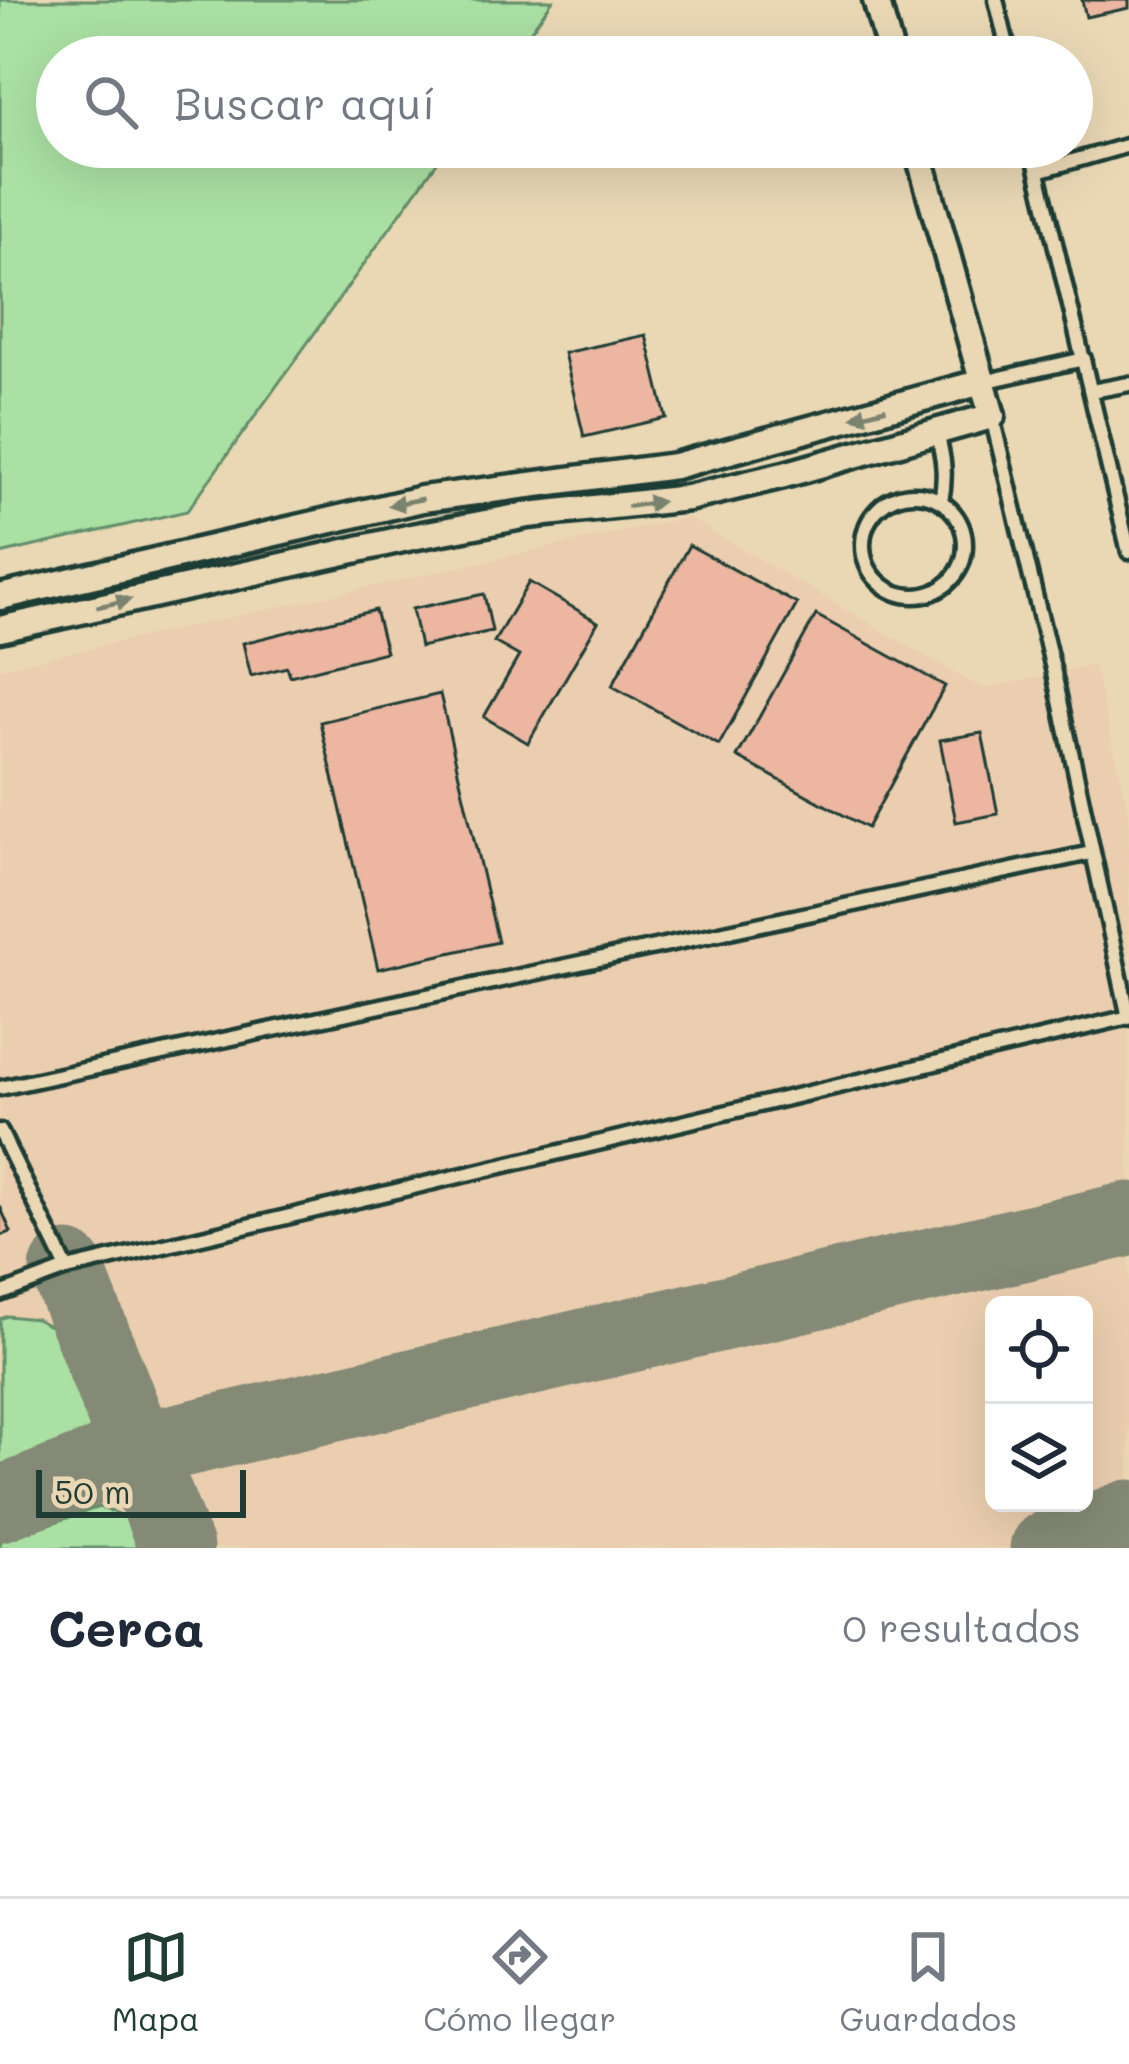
<!DOCTYPE html>
<html lang="es">
<head>
<meta charset="utf-8">
<style>
	body { margin:0; font-family:Mali,sans-serif; background:#f2f2f3; color:#1f2937 }
	.controls { position:absolute; right:36px; bottom:36px; display:grid; overflow:hidden; border-radius:18px; box-shadow:0 12px 48px #0002 }
	.controls button { width:108px; height:108px; display:grid; place-items:center; padding:0; border:0; border-bottom:3px solid #e0e1e3; background:#fff; color:#1f2937; font:60px sans-serif }
	.scale { position:absolute; left:36px; bottom:30px; width:210px; box-sizing:border-box; padding-left:12px; border:6px solid #1f3d34; border-top:0; font-size:33px; line-height:42px; white-space:nowrap; color:#1f3d34; -webkit-text-stroke:9px #ead8b5; paint-order:stroke }
	.list { margin:0; padding:0; list-style:none }
	h2 { display:flex; justify-content:space-between; align-items:center; height:156px; margin:0; padding:0 48px; font-size:51px }
	h2 small { font-size:39px; font-weight:400; color:#747a83 }
	.icon { flex:none; width:66px; height:66px; fill:none; stroke:currentColor; stroke-width:2; stroke-linecap:round; stroke-linejoin:round }
	.map { position:relative; flex:none; width:1129px; height:1548px; overflow:hidden }
	.search { position:absolute; background:#fff; box-shadow:0 12px 48px #0002; left:36px; right:36px; top:36px; height:132px; display:flex; align-items:center; gap:30px; box-sizing:border-box; padding:0 42px; border-radius:66px; color:#747a83; font-size:45px }
	.sheet { height:348px; background:#fff }
	nav { display:flex; justify-content:space-around; align-items:center; box-sizing:border-box; height:168px; border-top:3px solid #e0e1e3; background:#fff; font-size:33px; color:#747a83 }
	nav a { display:grid; justify-items:center; gap:6px }
	nav .on { color:#1f3d34 }
	.map>svg:first-child { display:block }
</style>
</head>
<body>
<div class="map">
<svg width="1129" height="1548" viewBox="0 0 1129 1548">
	<rect width="100%" height="100%" fill="#ead8b5"/>
	<filter id="ink" filterUnits="userSpaceOnUse"><feTurbulence type="fractalNoise" baseFrequency=".00833" numOctaves="2"/><feDisplacementMap in="SourceGraphic" scale="24" xChannelSelector="R" yChannelSelector="G"/><feConvolveMatrix kernelMatrix="1 2 1 2 8 2 1 2 1" color-interpolation-filters="sRGB"/></filter>
	<g filter="url(#ink)">
		<path fill="#ebceaf" fill-rule="evenodd" d="M 687,517 L 983,689 L 1094,665 L 1129,813 L 1129,1548 L 0,1548 L 0,668 ZM 994,1305 L 1084,1305 L 1084,1503 L 994,1503 Z"/>
		<path fill="#aae0a3" stroke="#648e6c" stroke-width="3" d="M 0,0 L 553,0 L 512,57 L 57,57 L 57,147 L 448,147 L 187,511 L 0,554 Z
			M 7,1316 L 36,1319 L 78,1341 L 100,1390 L 97,1416 L 77,1452 L 47,1467 L 0,1484 L 0,1319 Z
			M 99,1507 C 123,1515 147,1522 156,1548 L 0,1548 L 0,1541 Z"/>
		<g fill="none" stroke-linecap="round" stroke-linejoin="round">
			<path stroke="#848a74" stroke-width="75" d="M 67,1269 L 176,1548
				M 0,1504 L 138,1450 L 1129,1219
				M 1047,1548 L 1129,1517"/>
		</g>
		<path fill="#ecb6a1" stroke="#1f3d34" stroke-width="3" d="M 1082,0 L 1129,0 L 1129,8 L 1086,17 Z
			M 646,335 L 666,418 L 584,437 L 564,353 Z
			M 689,545 L 797,604 L 719,745 L 612,686 Z
			M 529,582 L 598,622 L 528,743 L 484,717 L 519,656 L 494,642 Z
			M 484,594 L 492,631 L 420,647 L 412,609 Z
			M 375,610 L 386,652 L 290,676 L 287,667 L 251,676 L 243,643 Z
			M 816,615 L 945,686 L 867,828 L 737,757 Z
			M 440,694 L 498,942 L 378,969 L 320,722 Z
			M 982,733 L 998,814 L 956,822 L 940,740 Z
			M 0,1206 L 11,1232 L 0,1236 Z"/>
		<g fill="none" stroke-linecap="round" stroke-linejoin="round">
			<g stroke="#1f3d34" stroke-width="21">
				<path id="service" d="M 996,0 L 1010,57
					M 1032,147 L 1129,552
					M 1038,171 L 1129,145
					M 983,382 L 1084,359
					M 1092,391 L 1129,384
					M 992,417 L 1054,673 L 1129,1018
					M 937,434 C 944,458 946,477 941,501
					M863 545a51 51 0 1 1 102 0a51 51 0 1 1-102 0Z
					M 0,1088 L 1091,853
					M 0,1131 L 67,1269
					M 0,1294 L 67,1269 L 1129,1017"/>
			</g>
			<g stroke="#1f3d34" stroke-width="33">
				<path id="minor" d="M 876,0 L 892,57
					M 0,597 L 422,499 L 675,466 L 982,382
					M 0,629 L 412,537 L 528,515 L 688,498 L 784,475 L 992,416 L 917,147"/>
			</g>
			<use href="#service" stroke="#ead8b5" stroke-width="12"/>
			<use href="#minor" stroke="#ead8b5" stroke-width="24"/>
		</g>
		<defs><path id="oneway-solid" d="M-6-.8H1V-3.2L6.5 0L1 3.2V.8H-6Z" transform="scale(3)"/></defs>
		<g fill="#7a836e">
			<use href="#oneway-solid" transform="translate(869 413) rotate(165)"/>
			<use href="#oneway-solid" transform="translate(406 502) rotate(169)"/>
			<use href="#oneway-solid" transform="translate(645 504) rotate(-8)"/>
			<use href="#oneway-solid" transform="translate(114 603) rotate(-13)"/>
		</g>
	</g>
</svg>
<div class="controls">
<button><svg class="icon" aria-label="locate" viewBox="0 0 24 24"><circle cx="12" cy="12" r="6"/><path d="M12 2v4M12 18v4M2 12h4M18 12h4"/></svg></button>
<button><svg class="icon" aria-label="layers" viewBox="0 0 24 24"><path d="M12 4l9 5-9 5-9-5zM3 14l9 5 9-5"/></svg></button>
</div>
<div class="scale">50 m</div>
<div class="search"><svg class="icon" aria-label="search" viewBox="0 0 24 24"><circle cx="10" cy="10" r="6"/><path d="M15 15l6 6"/></svg>Buscar aquí</div>
</div>
<section class="sheet">
<h2>Cerca<small>0 resultados</small></h2>
<ul class="list">
</ul>
</section>
<nav>
<a class="on"><svg class="icon" aria-label="map" viewBox="0 0 24 24"><path d="M3 6l6-2 6 2 6-2v14l-6 2-6-2-6 2zM9 4v14M15 6v14"/></svg>Mapa</a>
<a><svg class="icon" aria-label="directions" viewBox="0 0 24 24"><path d="M12 3l9 9-9 9-9-9zM9 14v-3h6M13 9l2 2-2 2"/></svg>Cómo llegar</a>
<a><svg class="icon" aria-label="saved" viewBox="0 0 24 24"><path d="M7 4h10v16l-5-4-5 4z"/></svg>Guardados</a>
</nav>
</body>
</html>
